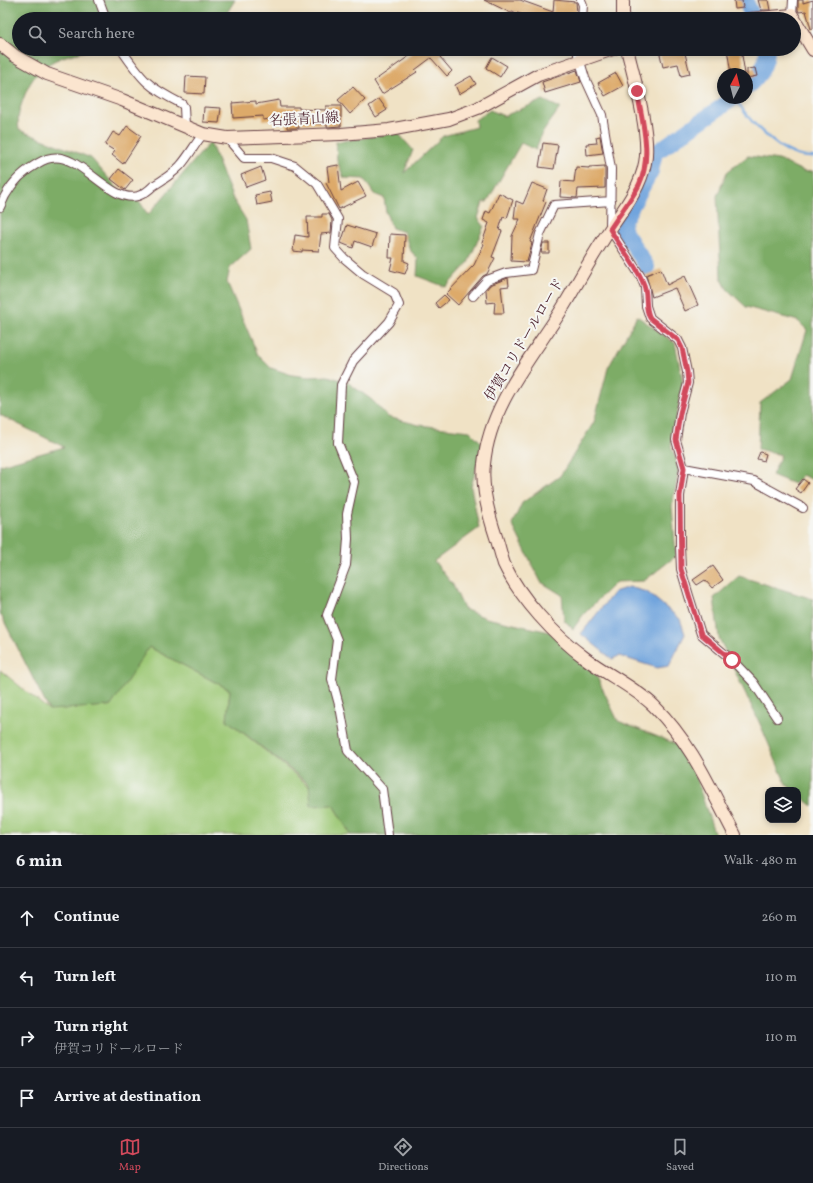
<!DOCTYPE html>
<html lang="en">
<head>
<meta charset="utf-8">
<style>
	body { margin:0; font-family:Vollkorn,"Noto Serif JP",serif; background:#20242c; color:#f1f3f6 }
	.controls { position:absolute; right:12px; bottom:12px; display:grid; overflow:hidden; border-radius:8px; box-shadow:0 2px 6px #0003 }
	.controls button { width:36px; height:36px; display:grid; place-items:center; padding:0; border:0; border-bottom:1px solid #363941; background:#171b24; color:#f1f3f6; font:20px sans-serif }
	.compass { position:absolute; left:717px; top:68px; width:36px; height:36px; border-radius:50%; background:#171b24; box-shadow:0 2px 6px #0003; rotate:7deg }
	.stop { position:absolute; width:12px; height:12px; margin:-9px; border:3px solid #d1495b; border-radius:50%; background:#fff }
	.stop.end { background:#d1495b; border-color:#fff; box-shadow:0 1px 4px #0008 }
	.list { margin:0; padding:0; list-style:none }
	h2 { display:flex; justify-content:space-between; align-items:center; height:52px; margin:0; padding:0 16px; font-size:17px }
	h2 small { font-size:13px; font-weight:400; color:#9ea1a6 }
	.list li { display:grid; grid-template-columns:26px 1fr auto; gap:12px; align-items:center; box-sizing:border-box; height:60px; padding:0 16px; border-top:1px solid #363941 }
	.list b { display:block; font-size:15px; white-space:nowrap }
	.list p { margin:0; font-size:13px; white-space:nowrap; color:#9ea1a6 }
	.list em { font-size:13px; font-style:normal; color:#9ea1a6 }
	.icon { flex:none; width:22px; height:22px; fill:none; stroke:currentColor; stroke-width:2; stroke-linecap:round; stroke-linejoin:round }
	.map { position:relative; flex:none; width:813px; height:835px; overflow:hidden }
	.search { position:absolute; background:#171b24; box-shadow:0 2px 6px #0003; left:12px; right:12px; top:12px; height:44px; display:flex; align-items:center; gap:10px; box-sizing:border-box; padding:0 14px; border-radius:22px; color:#9ea1a6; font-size:15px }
	.sheet { height:292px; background:#171b24 }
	nav { display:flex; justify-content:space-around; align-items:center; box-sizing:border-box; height:56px; border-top:1px solid #363941; background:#171b24; font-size:11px; color:#9ea1a6 }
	nav a { display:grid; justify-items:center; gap:2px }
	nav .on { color:#d1495b }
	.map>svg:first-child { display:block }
</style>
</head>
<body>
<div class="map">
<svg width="813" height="835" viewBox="0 0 813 835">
	<rect width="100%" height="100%" fill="#f6f6f2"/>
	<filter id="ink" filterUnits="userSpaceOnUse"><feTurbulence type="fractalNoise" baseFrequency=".025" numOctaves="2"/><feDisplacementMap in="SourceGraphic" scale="8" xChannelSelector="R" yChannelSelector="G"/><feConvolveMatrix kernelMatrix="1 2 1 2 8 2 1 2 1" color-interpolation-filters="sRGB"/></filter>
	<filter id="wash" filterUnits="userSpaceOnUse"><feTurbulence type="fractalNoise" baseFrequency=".012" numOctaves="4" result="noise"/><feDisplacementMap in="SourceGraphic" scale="16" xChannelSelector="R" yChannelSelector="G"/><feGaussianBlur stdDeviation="0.9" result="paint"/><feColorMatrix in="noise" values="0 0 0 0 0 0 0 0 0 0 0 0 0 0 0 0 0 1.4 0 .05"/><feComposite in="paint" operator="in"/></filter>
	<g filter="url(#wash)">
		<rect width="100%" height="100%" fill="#f0e2c5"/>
		<path fill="#9cc875" stroke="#737450" d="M 149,647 L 230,690 L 227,720 L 333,805 L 351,835 L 0,835 L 0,670 L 49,710 Z"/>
		<path fill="#7dac66" stroke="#646648" d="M 0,0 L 235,0 L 223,19 L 19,19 L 19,49 L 103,49 C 66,53 37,60 24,97 C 19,111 17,116 19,130 L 91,158 L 123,195 L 140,202 L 148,215 L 210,142 L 233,199 L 246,220 L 251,249 L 230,268 L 227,282 L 258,355 L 271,368 L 292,375 L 309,377 L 328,376 L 347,382 L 372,400 L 388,417 L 419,425 L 470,431 L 483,444 L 471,487 L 479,528 L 434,561 L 453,585 L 464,609 L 486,618 L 550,632 L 596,675 L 618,721 L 686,748 L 715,835 L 351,835 L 333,805 L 311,806 L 309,784 L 227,720 L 230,690 L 149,647 L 111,706 L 49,710 L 0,613 L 0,465 L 64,447 L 0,415 Z
			M 543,100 L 560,108 L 541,135 L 536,150 L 521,143 L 487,202 L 483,202 L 478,218 L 484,226 L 468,263 L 446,287 L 417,276 L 418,259 L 410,250 L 404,232 L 392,228 L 386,213 L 384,198 L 374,194 L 364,179 L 344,178 L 337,161 L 336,142 L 398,133 L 413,150 L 404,173 L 443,136 L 476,127 L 475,120 L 490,110 L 504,116 Z
			M 748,156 L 779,160 L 805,172 L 813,171 L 813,480 L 802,475 L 794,484 L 772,475 L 781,455 L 758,449 L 760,403 L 792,379 L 807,330 L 798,321 L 746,307 L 727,289 L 721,277 L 717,196 L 727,172 Z
			M 637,316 L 675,343 L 683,383 L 671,446 L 679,468 L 672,506 L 676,556 L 644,581 L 616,582 L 583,615 L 573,629 L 564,620 L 562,595 L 541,582 L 512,524 L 522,503 L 560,476 L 594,422 L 608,368 Z
			M 739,576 L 813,599 L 813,806 L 798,794 L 798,790 L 793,790 L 786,784 L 760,724 L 719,638 L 714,598 Z"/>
		<path fill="#71a4dd" stroke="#5e6284" d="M 629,587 L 647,592 L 680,619 L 685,634 L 669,666 L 657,668 L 619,656 L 612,659 L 581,634 L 614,592 Z"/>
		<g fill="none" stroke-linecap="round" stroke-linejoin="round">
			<path stroke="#71a4dd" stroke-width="2.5" d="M 736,98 C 745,118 774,146 794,154 C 800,157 807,157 813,157"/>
			<path stroke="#71a4dd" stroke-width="16" d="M 745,0 L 754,19
				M 747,87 C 759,77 767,65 767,49
				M 647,267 L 621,226 L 651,171 L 655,153 L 734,98"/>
		</g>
		<g id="blocks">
			<path fill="#ddaa6a" d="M 484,0 L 520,0 L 553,12 L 554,0 L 576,2 L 577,13 L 570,13 L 569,17 L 571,19 L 534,19 L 512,11 L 511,13 Z
				M 734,0 L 742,0 L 743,8 L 735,9 Z
				M 758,0 L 768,0 L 770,10 L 761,10 Z
				M 798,0 L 803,0 L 803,3 L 813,0 L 813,29 L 811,29 L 806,11 L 799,12 L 798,10 Z
				M 419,49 L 448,49 L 440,57 L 452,71 L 447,76 L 431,58 L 415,70 L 417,72 L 382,94 L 374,81 Z
				M 665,49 L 684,49 L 690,74 L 681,76 L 678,64 L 663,67 L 659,50 Z
				M 727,49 L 741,49 L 745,74 L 731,74 Z
				M 492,57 L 507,66 L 500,77 L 486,68 Z
				M 755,68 L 757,76 L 747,78 L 747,69 Z
				M 577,70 L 581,82 L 545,93 L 542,82 Z
				M 616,73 L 623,86 L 605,96 L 598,83 Z
				M 186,76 L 205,77 L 204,94 L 185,93 Z
				M 471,76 L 476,84 L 459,94 L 455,85 Z
				M 353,87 L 365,100 L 350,114 L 338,100 Z
				M 379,99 L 387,110 L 376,117 L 369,106 Z
				M 279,100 L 280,107 L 299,107 L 299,109 L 326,110 L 326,106 L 341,106 L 341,126 L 327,127 L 327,124 L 299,123 L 299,128 L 287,128 L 287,117 L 263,120 L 263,116 L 233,118 L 232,103 L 256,101 L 256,104 Z
				M 204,107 L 221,108 L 219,123 L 203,122 Z
				M 127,126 L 141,136 L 123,164 L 112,155 L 115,151 L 105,145 L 113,132 L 120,136 Z
				M 600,136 L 603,153 L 587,155 L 586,144 L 597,143 L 596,137 Z
				M 543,143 L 558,145 L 554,169 L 539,167 Z
				M 338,165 L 341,191 L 358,182 L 366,196 L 339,209 L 326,183 L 329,182 L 327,167 Z
				M 605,166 L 605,188 L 578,189 L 577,198 L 560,197 L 561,181 L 574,182 L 576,167 L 589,168 L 589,167 Z
				M 261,167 L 265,180 L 246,187 L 241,175 Z
				M 119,169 L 133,180 L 125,190 L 111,179 Z
				M 532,183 L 547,189 L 543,201 L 546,202 L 530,242 L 532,243 L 527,262 L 511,261 L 512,236 L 520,219 L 514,219 L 516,201 L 523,204 Z
				M 270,192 L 272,202 L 257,205 L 255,195 Z
				M 499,193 L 513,200 L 507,218 L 503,217 L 499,230 L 502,231 L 492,257 L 495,258 L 487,274 L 483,276 L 458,305 L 446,294 L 474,265 L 484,244 L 482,243 L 489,223 L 483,220 L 486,211 L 490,213 Z
				M 322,214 L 329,214 L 332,220 L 331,233 L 321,234 L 319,251 L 302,250 L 302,252 L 293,251 L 295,235 L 308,237 L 307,217 L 322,217 Z
				M 347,225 L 376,234 L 372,247 L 355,241 L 353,248 L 341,243 Z
				M 390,234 L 405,235 L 404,261 L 409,263 L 405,274 L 390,270 L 393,258 L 389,258 Z
				M 543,243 L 549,243 L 549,253 L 541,253 Z
				M 661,269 L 667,285 L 685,276 L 698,305 L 685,311 L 675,288 L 652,297 L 646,275 Z
				M 508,278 L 509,286 L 501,287 L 504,313 L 494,313 L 495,302 L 487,303 L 486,290 L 490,285 Z
				M 444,295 L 449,300 L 439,308 L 435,303 Z
				M 760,452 L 766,454 L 764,461 L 757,459 Z
				M 803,479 L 808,483 L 801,493 L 795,489 Z
				M 713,566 L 723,580 L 712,588 L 705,580 L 697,585 L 693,580 Z"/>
		</g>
	</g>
	<g filter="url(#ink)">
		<use href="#blocks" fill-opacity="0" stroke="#633c42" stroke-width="1"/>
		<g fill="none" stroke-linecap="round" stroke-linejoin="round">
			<g stroke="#633c42" stroke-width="10">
				<path id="street" d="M 99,0 L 106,19
					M 581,0 L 583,5 L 582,19
					M 792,15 L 793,0
					M 121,49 C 142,80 148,87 182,104 L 184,107 L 185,126
					M 578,49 L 578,55 L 585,78 L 602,115 L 611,169 L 610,229 L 641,277 L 645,287 L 646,306 L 650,318 L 678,340 L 682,348 L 687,372 L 688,383 L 680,413 L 676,440 L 684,468 L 680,496 L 680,545 L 681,569 L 689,596 L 701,634 L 732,660 L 753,682 L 777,718
					M 227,138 L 244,158 L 271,158 L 295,166 L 317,184 L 338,219 L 335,248 L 344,258 L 363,274 L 394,293 L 399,305 L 389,322 L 353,361 L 341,385 L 338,443 L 354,482 L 347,514 L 348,539 L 346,565 L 327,615 L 337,640 L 332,679 L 341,712 L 348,751 L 382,789 L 388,835
					M 0,207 C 6,191 15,179 29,169 C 35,165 43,159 51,158 C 80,152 110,204 138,196 C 144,194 149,190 153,186 C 163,180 172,174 180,166 C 189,156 195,144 203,134
					M 473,296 L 487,280 L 506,273 L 531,270 L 540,234 L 554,205 L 611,201
					M 684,468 L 754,481 L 803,508"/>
			</g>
			<g stroke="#633c42" stroke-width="14">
				<path id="secondary" d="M 623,19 L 623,0
					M 749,19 L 792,15 L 813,50
					M 0,44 L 15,56 L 47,74 L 122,100 L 203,134 L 227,138 L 341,134 L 389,130 L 449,119 L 478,108 L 538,75 L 613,49
					M 627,49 C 634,77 651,136 645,163 C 640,191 618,216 603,240 C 586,266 572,294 555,320 C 526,364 489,409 484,464 C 481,487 489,516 496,537 C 499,546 501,555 504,564 C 520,598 555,636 585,658 C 606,674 636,688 654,706 C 693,745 710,788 735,835"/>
			</g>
			<use href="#street" stroke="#fff" stroke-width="8"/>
			<use href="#secondary" stroke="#fbe5cf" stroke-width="12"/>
		</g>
	</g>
	<g fill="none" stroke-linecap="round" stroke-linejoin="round" filter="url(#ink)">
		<path stroke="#d1495b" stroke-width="5" d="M 637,91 C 642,121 653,155 639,185 C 631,200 619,215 610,229 C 620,248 637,265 644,285 C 648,295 644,308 650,318 L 678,340 L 682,348 L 687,372 L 688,383 L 680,413 L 676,440 L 684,468 L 680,496 L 681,569 L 701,634 L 732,660"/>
	</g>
	<g text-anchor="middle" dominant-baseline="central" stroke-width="4" stroke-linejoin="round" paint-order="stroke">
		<g font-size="14" fill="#4a1f2b" stroke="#f6f6f2">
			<text transform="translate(304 120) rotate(-3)">名張青山線</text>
			<text transform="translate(525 340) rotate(-59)">伊賀コリドールロード</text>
		</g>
	</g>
</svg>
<div class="controls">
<button><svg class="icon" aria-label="layers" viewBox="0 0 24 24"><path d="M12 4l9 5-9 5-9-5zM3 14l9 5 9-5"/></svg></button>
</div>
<svg class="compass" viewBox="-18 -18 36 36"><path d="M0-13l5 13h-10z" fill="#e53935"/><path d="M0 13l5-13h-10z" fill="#9ea1a6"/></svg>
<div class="stop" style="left:732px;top:660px"></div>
<div class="stop end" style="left:637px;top:91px"></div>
<div class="search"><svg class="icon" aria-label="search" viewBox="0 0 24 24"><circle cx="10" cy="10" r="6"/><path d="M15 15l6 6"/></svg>Search here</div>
</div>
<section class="sheet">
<h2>6 min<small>Walk · 480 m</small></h2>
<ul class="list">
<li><svg class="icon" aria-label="ahead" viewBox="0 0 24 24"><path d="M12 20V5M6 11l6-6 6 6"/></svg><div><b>Continue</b></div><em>260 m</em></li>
<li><svg class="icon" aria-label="left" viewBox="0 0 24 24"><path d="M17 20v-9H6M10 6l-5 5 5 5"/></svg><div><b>Turn left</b></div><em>110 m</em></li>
<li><svg class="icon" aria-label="right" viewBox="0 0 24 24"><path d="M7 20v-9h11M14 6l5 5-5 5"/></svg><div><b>Turn right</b><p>伊賀コリドールロード</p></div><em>110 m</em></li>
<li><svg class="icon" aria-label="arrive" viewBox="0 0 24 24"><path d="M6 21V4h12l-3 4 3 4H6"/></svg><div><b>Arrive at destination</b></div></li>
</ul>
</section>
<nav>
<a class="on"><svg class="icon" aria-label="map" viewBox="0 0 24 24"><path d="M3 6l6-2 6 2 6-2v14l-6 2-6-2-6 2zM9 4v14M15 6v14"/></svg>Map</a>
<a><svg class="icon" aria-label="directions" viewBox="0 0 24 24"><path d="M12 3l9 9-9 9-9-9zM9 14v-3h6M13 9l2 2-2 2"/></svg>Directions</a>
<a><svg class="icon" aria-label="saved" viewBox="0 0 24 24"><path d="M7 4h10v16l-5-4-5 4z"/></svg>Saved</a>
</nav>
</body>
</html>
